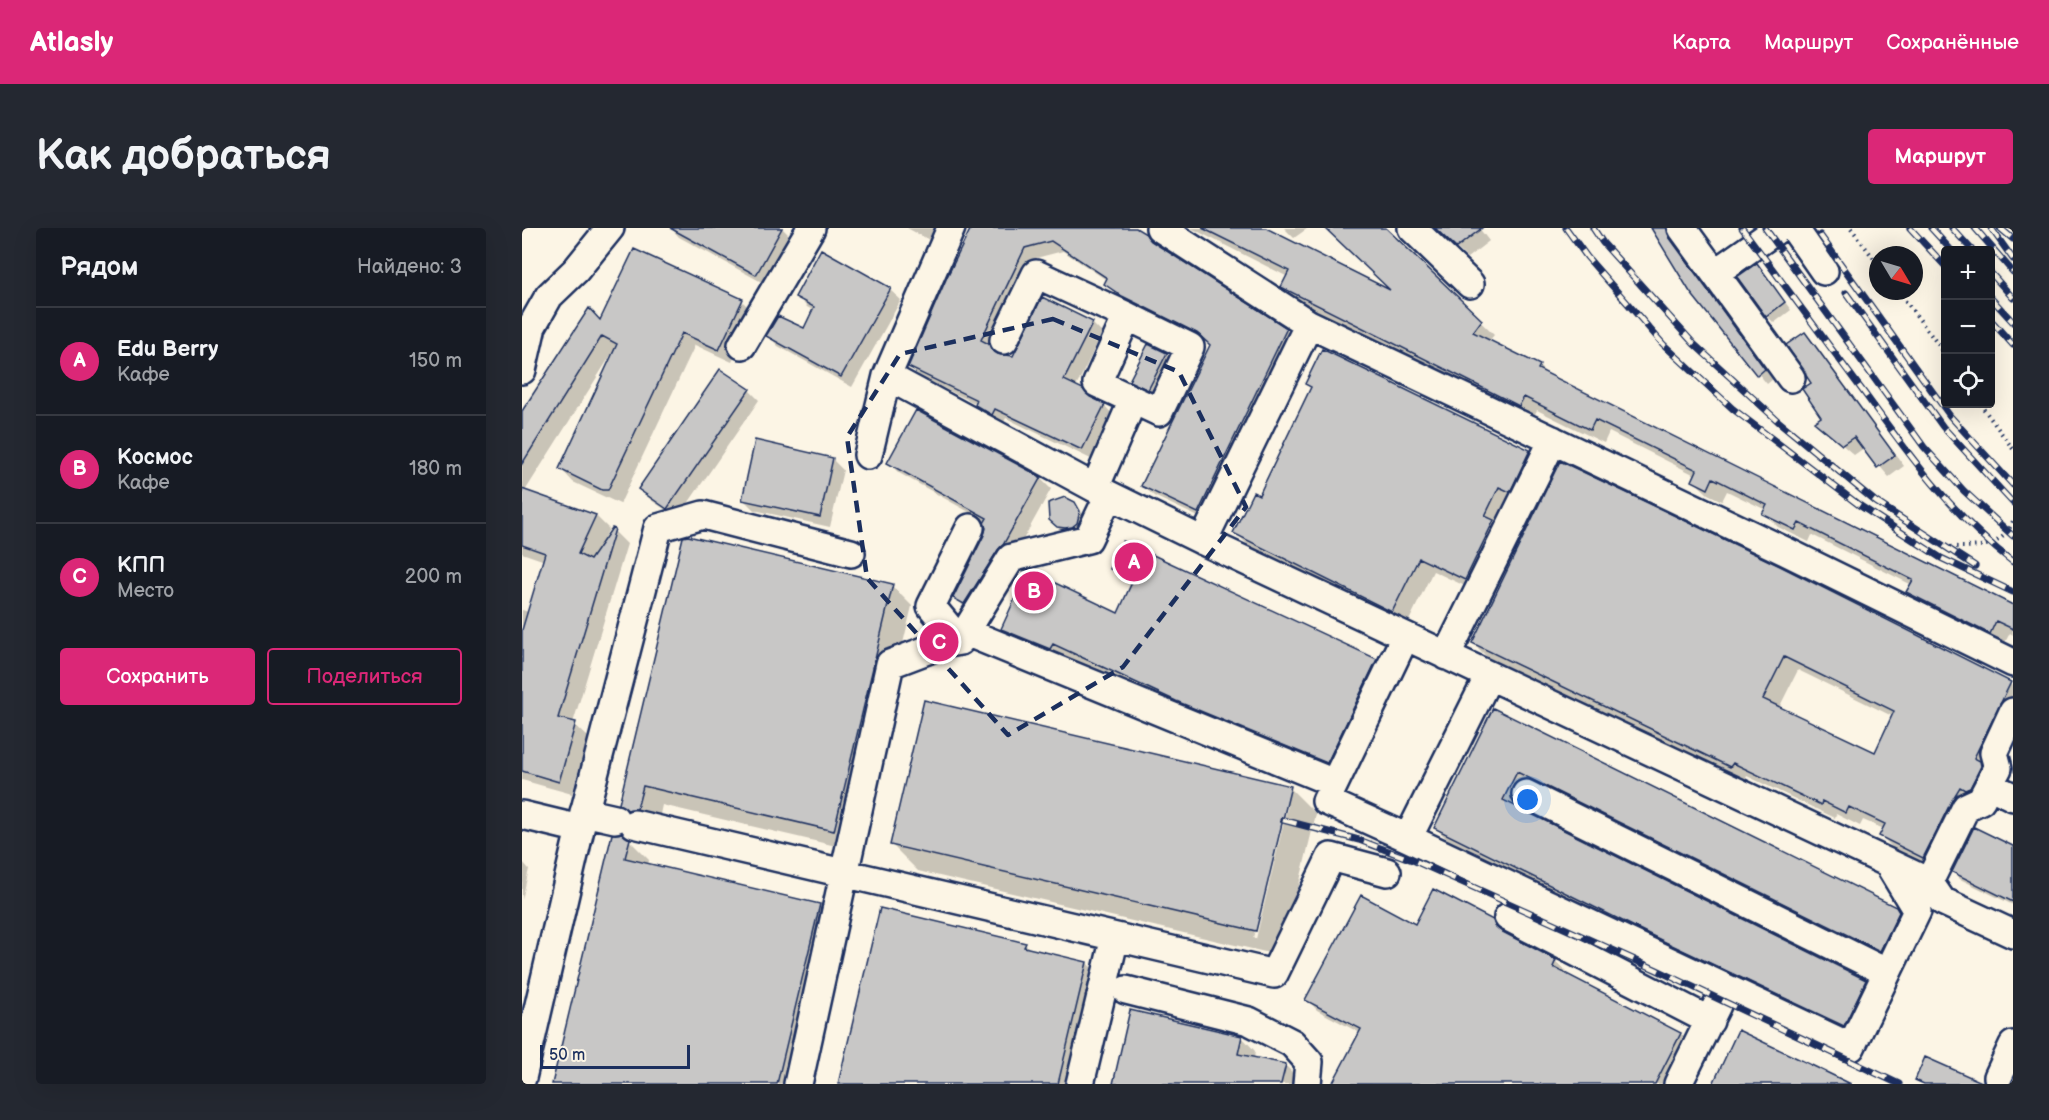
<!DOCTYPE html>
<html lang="ru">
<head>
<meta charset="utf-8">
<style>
	body { margin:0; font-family:"Balsamiq Sans",sans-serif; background:#242831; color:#f1f3f6 }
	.controls { position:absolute; right:18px; top:18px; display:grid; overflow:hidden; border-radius:6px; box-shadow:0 6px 24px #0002 }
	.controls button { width:54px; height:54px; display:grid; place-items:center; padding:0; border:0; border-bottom:2px solid #363941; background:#171b24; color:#f1f3f6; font:30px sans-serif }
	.compass { position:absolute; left:1347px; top:18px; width:54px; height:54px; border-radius:50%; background:#171b24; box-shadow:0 6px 24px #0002; rotate:128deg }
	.scale { position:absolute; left:18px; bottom:15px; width:150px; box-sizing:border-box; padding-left:6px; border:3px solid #1b2f5e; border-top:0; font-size:16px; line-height:21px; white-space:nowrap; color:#1b2f5e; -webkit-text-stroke:4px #fcf5e5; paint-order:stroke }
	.you { position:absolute; left:1006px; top:572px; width:21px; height:21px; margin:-15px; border:4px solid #fff; border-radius:50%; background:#1a73e8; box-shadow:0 0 0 9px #1a73e833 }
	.badge { display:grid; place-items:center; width:39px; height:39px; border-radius:50%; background:#db2777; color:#fff; font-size:20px; font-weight:700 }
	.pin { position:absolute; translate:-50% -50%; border:3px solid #fff; box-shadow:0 2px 6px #0006 }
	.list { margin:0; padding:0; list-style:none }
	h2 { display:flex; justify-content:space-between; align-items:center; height:78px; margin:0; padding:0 24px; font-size:26px }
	h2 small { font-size:20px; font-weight:400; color:#9ea1a6 }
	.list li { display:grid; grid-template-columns:39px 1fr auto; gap:18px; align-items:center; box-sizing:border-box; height:108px; padding:0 24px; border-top:2px solid #363941 }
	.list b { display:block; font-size:22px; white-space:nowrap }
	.list p { margin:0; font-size:20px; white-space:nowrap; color:#9ea1a6 }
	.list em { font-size:20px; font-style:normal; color:#9ea1a6 }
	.actions { display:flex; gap:12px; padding:18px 24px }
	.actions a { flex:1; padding:14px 0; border:2px solid #db2777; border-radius:6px; text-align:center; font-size:21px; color:#db2777 }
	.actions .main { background:#db2777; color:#fff }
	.icon { flex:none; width:33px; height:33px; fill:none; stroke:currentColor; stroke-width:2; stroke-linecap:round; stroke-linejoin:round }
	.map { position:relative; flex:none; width:1491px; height:856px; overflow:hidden; border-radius:6px }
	header { display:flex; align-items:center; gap:36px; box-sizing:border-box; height:84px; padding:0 30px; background:#db2777; color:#fff }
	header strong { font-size:28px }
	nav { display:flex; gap:33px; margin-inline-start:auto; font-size:21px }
	.intro { display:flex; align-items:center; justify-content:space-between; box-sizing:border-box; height:144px; padding:0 36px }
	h1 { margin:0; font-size:42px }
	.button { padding:15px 27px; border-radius:6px; background:#db2777; color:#fff; font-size:21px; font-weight:700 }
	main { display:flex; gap:36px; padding:0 36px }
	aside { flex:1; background:#171b24; border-radius:6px; box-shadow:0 6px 24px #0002 }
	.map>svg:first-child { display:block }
</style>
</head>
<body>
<header>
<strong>Atlasly</strong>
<nav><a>Карта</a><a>Маршрут</a><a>Сохранённые</a></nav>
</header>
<div class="intro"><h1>Как добраться</h1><a class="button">Маршрут</a></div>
<main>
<aside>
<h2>Рядом<small>Найдено: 3</small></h2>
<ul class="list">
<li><span class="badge">A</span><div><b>Edu Berry</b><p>Кафе</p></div><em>150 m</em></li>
<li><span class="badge">B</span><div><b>Космос</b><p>Кафе</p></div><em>180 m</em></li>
<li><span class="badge">C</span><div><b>КПП</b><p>Место</p></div><em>200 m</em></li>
</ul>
<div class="actions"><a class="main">Сохранить</a><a>Поделиться</a></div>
</aside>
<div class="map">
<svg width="1491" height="856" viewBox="0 0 1491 856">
	<rect width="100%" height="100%" fill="#fcf5e5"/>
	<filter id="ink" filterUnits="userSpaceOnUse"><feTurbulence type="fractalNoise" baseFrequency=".0167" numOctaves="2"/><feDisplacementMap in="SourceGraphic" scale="12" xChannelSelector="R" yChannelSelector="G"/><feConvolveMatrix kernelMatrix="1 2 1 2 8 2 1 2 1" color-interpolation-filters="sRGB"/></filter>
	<g filter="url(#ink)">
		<path fill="#0003" fill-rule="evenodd" d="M 149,0 L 260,0 L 270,10 L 245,57 L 157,9 Z
			M 385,0 L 421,0 L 413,15 Z
			M 450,0 L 611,0 L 632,17 L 764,102 L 775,112 L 687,294 L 632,268 L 621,258 L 690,117 L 612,78 L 594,66 L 584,56 L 586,53 L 541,23 L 514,30 L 470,121 L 477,128 L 492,129 L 570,95 L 580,105 L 554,159 L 569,171 L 582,177 L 592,188 L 571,232 L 484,190 L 481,196 L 465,188 L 455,176 L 398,149 L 388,139 Z
			M 669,0 L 741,0 L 872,66 L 805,0 L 862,0 L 972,107 L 967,113 L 1017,138 L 1026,147 L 1491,379 L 1491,407 L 1488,405 L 1481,418 L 1400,378 L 1386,364 L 1390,357 L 1290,307 L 1287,314 L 1256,299 L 1242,285 L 1244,282 L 1205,263 L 1200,273 L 1186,266 L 1172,253 L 1175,248 L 1087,204 L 1082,215 L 1015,182 L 1011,190 L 774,72 L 761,58 L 766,49 Z
			M 762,0 L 786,0 L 772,10 Z
			M 914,0 L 957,0 L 967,13 L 945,30 Z
			M 1129,0 L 1151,0 L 1156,20 L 1251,151 L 1245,156 L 1169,63 Z
			M 300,23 L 368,62 L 379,72 L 330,159 L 256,118 L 246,107 L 283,102 L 292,83 L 285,79 L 275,68 Z
			M 1235,37 L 1269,82 L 1252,95 L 1245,88 Z
			M 220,73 L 233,86 L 210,134 L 173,117 L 98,276 L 51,254 L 39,241 L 91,128 L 89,127 L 3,263 L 74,288 L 87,301 L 82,310 L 84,311 L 92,303 L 105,316 L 51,495 L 66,509 L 50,566 L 0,552 L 0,382 L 7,384 L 23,333 L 0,325 L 0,186 L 79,94 Z
			M 1283,105 L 1293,116 L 1382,238 L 1367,249 L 1342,220 L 1332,227 L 1294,194 L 1301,189 L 1292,155 Z
			M 801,123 L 1007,223 L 1021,237 L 958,365 L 911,343 L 885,397 L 727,318 L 713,304 L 737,269 L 790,161 L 785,156 Z
			M 644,126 L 651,133 L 633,167 L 616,159 L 609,153 Z
			M 227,162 L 237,172 L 156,290 L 129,272 L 118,261 Z
			M 310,231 L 321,242 L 308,299 L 232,282 L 221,271 Z
			M 367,235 L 518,250 L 529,261 L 492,328 L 443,380 L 433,369 L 464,308 L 465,294 L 377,245 Z
			M 1039,235 L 1491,458 L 1491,492 L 1415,643 L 1373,622 L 1359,608 L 1362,601 L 1341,592 L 1338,598 L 1314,586 L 1313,590 L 1225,548 L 1223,552 L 965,429 L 951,415 ZM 1276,442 L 1372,489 L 1354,526 L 1257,480 Z
			M 552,275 L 565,291 L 562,301 L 543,305 L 535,299 Z
			M 590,341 L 854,432 L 868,446 L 819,548 L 669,487 L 545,429 L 542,434 L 495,415 L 481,401 L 596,387 L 610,358 L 604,355 Z
			M 370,358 L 390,378 L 331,622 L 140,577 L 135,600 L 119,595 L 99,575 Z
			M 972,482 L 1373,680 L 1388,694 L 1372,736 L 1009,557 L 997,582 L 1343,753 L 1357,767 L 1336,811 L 1154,725 L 928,614 L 914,600 Z
			M 768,560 L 794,586 L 760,728 L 396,643 L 369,616 ZM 763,577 L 766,577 L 734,711 L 731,710 Z
			M 107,612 L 127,632 L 126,637 L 297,677 L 317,697 L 279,856 L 32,856 Z
			M 1491,620 L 1491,677 L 1438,651 L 1431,644 Z
			M 0,633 L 7,641 L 0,672 Z
			M 970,694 L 981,705 L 1033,733 L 1044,743 L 1042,746 L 1159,806 L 1169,817 L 1149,856 L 812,856 L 838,805 L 795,782 L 785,771 L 894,698 Z
			M 503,716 L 509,722 L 565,735 L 575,746 L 549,856 L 318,856 Z
			M 720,809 L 733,823 L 732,831 L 763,837 L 777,851 L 776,856 L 593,856 Z"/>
		<path fill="#c8c7c6" stroke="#1b2f5e" stroke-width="1.5" fill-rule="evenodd" d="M 148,0 L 260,0 L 234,47 Z
			M 449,0 L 614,0 L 624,6 L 629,13 L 765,100 L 676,285 L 619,258 L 688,117 L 675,105 L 600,68 L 582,56 L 585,50 L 529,13 L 503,20 L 459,112 L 467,116 L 469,121 L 476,126 L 491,128 L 520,69 L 571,94 L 542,152 L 561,161 L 568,169 L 583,176 L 560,222 L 473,181 L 470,187 L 453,177 L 455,172 L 386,139 L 425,49 Z
			M 680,0 L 744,0 L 868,62 L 803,0 L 864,0 L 960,92 L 951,104 L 1018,137 L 1016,141 L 1491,377 L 1491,401 L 1474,393 L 1468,406 L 1384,364 L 1391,352 L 1277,295 L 1273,302 L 1240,286 L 1245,277 L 1191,250 L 1186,261 L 1170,253 L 1175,242 L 1073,192 L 1068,202 L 1002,169 L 997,178 L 759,59 L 767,43 Z
			M 913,0 L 960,0 L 934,20 Z
			M 1129,0 L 1145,0 L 1147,9 L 1243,141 L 1235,148 L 1168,64 Z
			M 112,21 L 221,71 L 197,122 L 160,105 L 86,262 L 80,262 L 37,241 L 95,116 L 80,108 L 0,236 L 0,183 L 67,80 L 78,92 Z
			M 299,21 L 369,60 L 319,149 L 244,108 L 256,88 L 282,100 L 292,79 L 273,69 Z
			M 1235,35 L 1263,74 L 1244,89 L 1215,49 Z
			M 1283,104 L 1373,227 L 1355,240 L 1332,209 L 1320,217 L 1292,194 L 1299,189 L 1280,161 L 1289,155 L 1264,117 Z
			M 626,116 L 645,125 L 626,162 L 607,153 Z
			M 800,121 L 1008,222 L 988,264 L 977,259 L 963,288 L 972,292 L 943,352 L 897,330 L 870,384 L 711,305 L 731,264 L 737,267 L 789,159 L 783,156 Z
			M 198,141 L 228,161 L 145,281 L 116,261 Z
			M 394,182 L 519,249 L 481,317 L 476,322 L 442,376 L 431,370 L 462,307 L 464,300 L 462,295 L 465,290 L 365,235 Z
			M 233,212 L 311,230 L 298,289 L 220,272 Z
			M 1038,233 L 1258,338 L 1489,454 L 1452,530 L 1458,533 L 1459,538 L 1448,560 L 1443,562 L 1438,559 L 1430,572 L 1401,630 L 1357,608 L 1363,596 L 1327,579 L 1324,585 L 1300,573 L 1299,577 L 1211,535 L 1208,539 L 950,415 ZM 1262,429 L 1372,483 L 1353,524 L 1241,471 Z
			M 0,261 L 74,287 L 56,326 L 68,332 L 90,300 L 93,301 L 36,490 L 54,494 L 37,554 L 0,543 L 0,402 L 23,325 L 0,317 Z
			M 543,269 L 553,274 L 558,283 L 555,295 L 550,299 L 543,300 L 535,299 L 527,292 L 526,275 Z
			M 166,308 L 371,356 L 312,603 L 121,558 L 115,581 L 105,582 L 97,576 L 161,309 Z
			M 601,313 L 855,431 L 805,535 L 654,473 L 531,416 L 528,421 L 479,401 L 506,342 L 596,385 L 611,352 L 588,341 Z
			M 402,472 L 769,558 L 734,703 L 368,617 Z
			M 971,480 L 1374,679 L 1377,684 L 1358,723 L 995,544 L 981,572 L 1344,752 L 1322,798 L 1139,712 L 912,600 Z
			M 1452,599 L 1491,618 L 1491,674 L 1430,644 Z
			M 100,605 L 108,611 L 103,630 L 298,676 L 255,856 L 30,856 L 90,606 Z
			M 911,661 L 971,692 L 973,698 L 979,703 L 1034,732 L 1031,739 L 1159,805 L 1133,856 L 810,856 L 839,801 L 783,772 L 839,667 L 893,696 Z
			M 358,680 L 504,715 L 502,719 L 565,734 L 536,856 L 316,856 Z
			M 608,782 L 720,808 L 716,826 L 764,836 L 759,856 L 591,856 Z
			M 1216,802 L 1279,832 L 1329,856 L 1191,856 Z
			M 1403,829 L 1462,855 L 1462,856 L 1402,856 L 1393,852 Z"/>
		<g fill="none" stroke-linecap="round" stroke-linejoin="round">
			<g stroke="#1b2f5e" stroke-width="32">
				<path id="minor" d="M 638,0 L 787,96 L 1265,324 L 1491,435
					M 890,0 L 948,56
					M 1160,0 L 1269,150
					M 1272,0 L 1302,43
					M 1193,45 L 1257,0
					M 605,88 L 668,119 L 637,184 L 575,155 Z
					M 482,112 L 514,46 L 605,88
					M 220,117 L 289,0
					M 0,142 L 10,98 L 27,68 L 54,42 L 88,0
					M 365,148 L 573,260 L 681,313 L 1407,654 L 1420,673 L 1491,706
					M 346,227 L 365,148 L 429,0
					M 573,260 L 611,172
					M 681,313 L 787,96
					M 444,404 L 812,555
					M 883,409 L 804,573 L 886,610 L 1329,819 L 1395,683 L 1366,635
					M 438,413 L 409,378 L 448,300
					M 924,428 L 1031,212
					M 1467,557 L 1491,569
					M 1004,566 L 1364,744
					M 62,584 L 93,591
					M 0,587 L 58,601
					M 112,596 L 752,746 L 809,629 L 865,644
					M 886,610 L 967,448
					M 1407,654 L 1444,579 L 1459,572 L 1476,540 L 1472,525 L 1491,484
					M 986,689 L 1188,793
					M 604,762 L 727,793 L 770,815 L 787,834 L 785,856
					M 1476,849 L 1491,817
					M 0,850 L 58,601 L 136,300 L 181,287 L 329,325
					M 276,856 L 368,436 L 421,416 L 438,413 L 489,330 L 566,311 L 587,267
					M 558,856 L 593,709
					M 1156,856 L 1195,777"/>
			</g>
			<path stroke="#1b2f5e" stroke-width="4" stroke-dasharray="1.5 4.5" stroke-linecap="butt" d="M 1329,0 L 1356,36
				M 1376,63 L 1424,127
				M 1458,176 L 1491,221
				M 1422,319 C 1450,318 1479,324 1491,293"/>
			<use href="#minor" stroke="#fcf5e5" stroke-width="27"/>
			<g stroke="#1b2f5e" stroke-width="7">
				<path id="rail" d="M 1044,0 L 1065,29 L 1141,116 L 1211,181 L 1337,277 L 1419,330 L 1491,364
					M 1071,0 L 1081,15 L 1172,116 L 1256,193 L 1354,274 L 1453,338
					M 1220,0 C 1261,55 1302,111 1343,166 C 1387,227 1431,288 1491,334
					M 1243,0 L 1402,219 L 1442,263 L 1491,308
					M 1388,0 L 1424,39
					M 1409,0 L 1429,22
					M 1430,0 L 1450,22
					M 1453,0 L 1491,44
					M 1469,0 L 1491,31
					M 1478,0 L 1491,11
					M 1298,7 L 1428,188 L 1491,257
					M 1468,44 L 1491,70
					M 1324,65 L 1421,199 L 1491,275
					M 1468,69 L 1491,94
					M 1468,91 L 1491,117
					M 761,592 L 837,612 L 893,633 L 1135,742 L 1377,856"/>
			</g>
			<use href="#rail" stroke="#fcf5e5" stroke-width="4.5" stroke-dasharray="14" stroke-linecap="butt"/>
		</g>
	</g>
	<path fill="none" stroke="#1b2f5e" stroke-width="4.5" stroke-dasharray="12 8" stroke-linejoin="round" d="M 531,91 L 657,144 L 724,279 L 601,439 L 486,507 L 345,350 L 325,209 L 378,126 Z"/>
</svg>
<div class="controls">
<button>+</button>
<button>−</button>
<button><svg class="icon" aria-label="locate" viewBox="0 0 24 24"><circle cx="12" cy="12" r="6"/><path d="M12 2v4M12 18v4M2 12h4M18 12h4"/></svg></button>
</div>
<svg class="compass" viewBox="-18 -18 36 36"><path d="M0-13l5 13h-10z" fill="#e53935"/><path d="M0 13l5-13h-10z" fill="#9ea1a6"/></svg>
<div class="scale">50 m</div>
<div class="you"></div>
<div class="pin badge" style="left:612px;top:334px">A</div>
<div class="pin badge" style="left:512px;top:363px">B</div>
<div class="pin badge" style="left:417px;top:414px">C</div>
</div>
</main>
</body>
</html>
